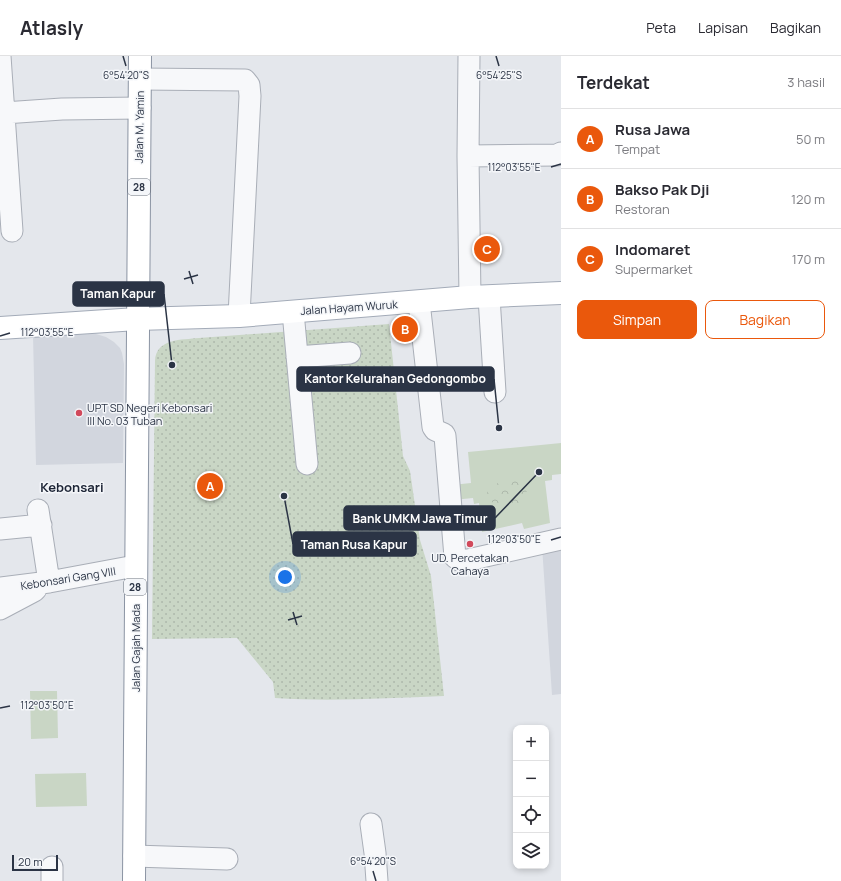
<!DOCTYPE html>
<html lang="id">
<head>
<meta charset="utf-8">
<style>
	body { margin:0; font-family:Manrope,sans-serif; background:#f2f2f3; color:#2b2b33 }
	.controls { position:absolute; right:12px; bottom:12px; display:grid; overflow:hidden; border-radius:8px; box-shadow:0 2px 6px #0003 }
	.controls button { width:36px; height:36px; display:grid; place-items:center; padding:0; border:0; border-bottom:1px solid #e1e1e2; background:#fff; color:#2b2b33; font:20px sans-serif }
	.scale { position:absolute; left:12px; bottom:10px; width:46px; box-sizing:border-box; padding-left:4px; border:2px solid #2b3445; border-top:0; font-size:11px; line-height:14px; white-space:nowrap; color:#2b3445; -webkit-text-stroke:3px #f4f6f9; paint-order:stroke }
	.you { position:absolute; left:285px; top:521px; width:14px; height:14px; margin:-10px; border:3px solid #fff; border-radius:50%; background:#1a73e8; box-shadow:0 0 0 6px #1a73e833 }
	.badge { display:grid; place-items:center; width:26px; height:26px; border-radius:50%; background:#ea580c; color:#fff; font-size:13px; font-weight:700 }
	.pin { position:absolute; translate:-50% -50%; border:2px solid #fff; box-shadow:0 1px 4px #0006 }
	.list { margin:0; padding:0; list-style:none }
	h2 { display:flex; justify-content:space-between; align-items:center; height:52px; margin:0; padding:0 16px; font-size:17px }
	h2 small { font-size:13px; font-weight:400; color:#7c7c81 }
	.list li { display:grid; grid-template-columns:26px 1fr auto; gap:12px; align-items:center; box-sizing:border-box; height:60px; padding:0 16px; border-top:1px solid #e1e1e2 }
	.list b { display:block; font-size:15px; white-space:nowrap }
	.list p { margin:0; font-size:13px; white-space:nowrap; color:#7c7c81 }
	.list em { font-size:13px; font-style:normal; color:#7c7c81 }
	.actions { display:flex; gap:8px; padding:12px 16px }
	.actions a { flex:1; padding:9px 0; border:1px solid #ea580c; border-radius:8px; text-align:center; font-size:14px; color:#ea580c }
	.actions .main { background:#ea580c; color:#fff }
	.icon { flex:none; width:22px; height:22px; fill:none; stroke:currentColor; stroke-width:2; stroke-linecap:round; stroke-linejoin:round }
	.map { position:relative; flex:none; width:561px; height:825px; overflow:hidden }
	header { display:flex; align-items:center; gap:24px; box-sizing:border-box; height:56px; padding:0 20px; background:#fff; border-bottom:1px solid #e1e1e2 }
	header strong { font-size:19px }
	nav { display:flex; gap:22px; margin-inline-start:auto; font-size:14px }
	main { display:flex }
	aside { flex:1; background:#fff }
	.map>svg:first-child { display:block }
</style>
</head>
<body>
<header>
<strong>Atlasly</strong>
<nav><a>Peta</a><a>Lapisan</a><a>Bagikan</a></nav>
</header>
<main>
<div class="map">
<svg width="561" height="825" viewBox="0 0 561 825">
	<defs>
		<pattern id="forest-crowns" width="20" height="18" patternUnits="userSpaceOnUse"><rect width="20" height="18" fill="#c9d6c5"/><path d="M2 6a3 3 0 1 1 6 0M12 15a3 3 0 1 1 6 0" fill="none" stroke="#adb8ab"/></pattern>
		<pattern id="park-dots" width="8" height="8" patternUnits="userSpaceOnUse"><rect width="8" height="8" fill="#c9d6c5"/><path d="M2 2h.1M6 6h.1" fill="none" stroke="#adb8ab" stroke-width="1.8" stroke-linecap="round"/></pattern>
	</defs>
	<rect width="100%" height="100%" fill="#e4e7ec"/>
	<path fill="#d2d6de" d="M 96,278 L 106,281 L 114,286 L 120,292 L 122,297 L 124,308 L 123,407 L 36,409 L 33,279 Z
		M 561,486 L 561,638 L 552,639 L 542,490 Z"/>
	<path fill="#c9d6c5" d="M 561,387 L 561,418 L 552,419 L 552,424 L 545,425 L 550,467 L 524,473 L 522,467 L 482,476 L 479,447 L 474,448 L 473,442 L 453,444 L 452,429 L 471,427 L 468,396 Z
		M 30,635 L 57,635 L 58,682 L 31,683 Z
		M 86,717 L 87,750 L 36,751 L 35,718 Z"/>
	<path fill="url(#forest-crowns)" d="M 512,422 L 525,422 L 528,424 C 529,431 525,442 520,447 L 496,447 L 486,445 L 485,442 L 490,430 Z"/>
	<path fill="url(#park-dots)" d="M 389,268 L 403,400 L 410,415 L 420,484 L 431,520 L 444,640 C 388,642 331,646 275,642 L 273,626 L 237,582 L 152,583 L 155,305 C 156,282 182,284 199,282 Z"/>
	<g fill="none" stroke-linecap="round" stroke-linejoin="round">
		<g stroke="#a9aeb7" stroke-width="23">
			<path id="minor" d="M 0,0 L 12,175
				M 469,0 L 468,100 L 470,241
				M 140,23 L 245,24 L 249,29 L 250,40 L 239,260
				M 4,57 L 62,53 L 140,52
				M 468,100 L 557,99 L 561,97
				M 489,241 L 495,336
				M 419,246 L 433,371 L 435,374 L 444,378 L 445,380 L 455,501 L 459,504 L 468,504 L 561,483
				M 293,256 L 307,408
				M 297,301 L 350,297
				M 38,454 L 49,526
				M 0,473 L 41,469
				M 0,532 L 49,526 L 135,510
				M 0,553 L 34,535 L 36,533 L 38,528
				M 371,768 L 375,797 L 377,825
				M 134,800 L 227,803
				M 52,825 L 52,811"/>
		</g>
		<g stroke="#a3abb8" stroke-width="24">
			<path id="major" d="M 0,272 L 137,263 L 239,260 L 470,241 L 561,237"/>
		</g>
		<g stroke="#8b94a3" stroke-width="24">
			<path id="highway" d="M 134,825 L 140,0"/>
		</g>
		<use href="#minor" stroke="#f7f8fa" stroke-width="21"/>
		<use href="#major" stroke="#fff" stroke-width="22"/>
		<use href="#highway" stroke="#fff" stroke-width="22"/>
	</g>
	<path fill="none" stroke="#2b3445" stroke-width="1.5" d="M 123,0 L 126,10M 496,0 L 499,10M 551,111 L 561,108M 189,215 L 193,228M 184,223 L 198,219M 0,280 L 10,277M 551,484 L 561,481M 293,556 L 297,569M 288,564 L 302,560M 0,652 L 10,650M 373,815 L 376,825"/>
	<g fill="#d1495b" stroke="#f4f6f9" stroke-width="1.5">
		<circle cx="79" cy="357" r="4"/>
		<circle cx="470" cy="488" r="4"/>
	</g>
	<g text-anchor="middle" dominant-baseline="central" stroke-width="3" stroke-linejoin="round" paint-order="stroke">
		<g fill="#f4f6f9" stroke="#676e7b" stroke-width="1">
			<rect x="128" y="123" width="22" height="16" rx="3"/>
			<rect x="124" y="523" width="22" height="16" rx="3"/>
		</g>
		<g font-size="10" font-weight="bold" fill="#2b3445">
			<text x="139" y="131">28</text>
			<text x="135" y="531">28</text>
		</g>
		<g font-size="11" fill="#2b3445" stroke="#f4f6f9">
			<text transform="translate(139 71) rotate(-89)">Jalan M. Yamin</text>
			<text transform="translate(349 251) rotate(-4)">Jalan Hayam Wuruk</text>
			<text transform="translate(68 522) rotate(-9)">Kebonsari Gang VIII</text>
			<text transform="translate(135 592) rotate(-90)">Jalan Gajah Mada</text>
		</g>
		<g font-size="11" fill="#2b3445" stroke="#f4f6f9" text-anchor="start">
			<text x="87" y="351">UPT SD Negeri Kebonsari<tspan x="87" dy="13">III No. 03 Tuban</tspan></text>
			<text x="470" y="501" text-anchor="middle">UD. Percetakan<tspan x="470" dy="13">Cahaya</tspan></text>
		</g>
		<g font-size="13" font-weight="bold" fill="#1d2536" stroke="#f4f6f9">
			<text x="72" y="431">Kebonsari</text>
		</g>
	</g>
	<g font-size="10" text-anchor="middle" fill="#2b3445" stroke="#f4f6f9" stroke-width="3" stroke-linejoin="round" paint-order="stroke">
		<text x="126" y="23">6°54'20"S</text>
		<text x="499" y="23">6°54'25"S</text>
		<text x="514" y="115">112°03'55"E</text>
		<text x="47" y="280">112°03'55"E</text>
		<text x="514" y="487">112°03'50"E</text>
		<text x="47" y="653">112°03'50"E</text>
		<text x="373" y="809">6°54'20"S</text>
	</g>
	<path fill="none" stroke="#2b3445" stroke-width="1.5" d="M172 309L164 238M499 372L494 323M539 416L495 462M284 440L293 488"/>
	<g fill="#2b3445" stroke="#f4f6f9" stroke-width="1.5">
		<circle cx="172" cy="309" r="4"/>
		<circle cx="499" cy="372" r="4"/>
		<circle cx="539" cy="416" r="4"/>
		<circle cx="284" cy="440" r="4"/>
	</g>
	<g fill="#2b3445" stroke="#2b3445" stroke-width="1.5">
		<rect x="73" y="226" width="91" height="24" rx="4"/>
		<rect x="297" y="311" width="197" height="24" rx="4"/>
		<rect x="344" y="450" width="151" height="24" rx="4"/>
		<rect x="293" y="476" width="123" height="24" rx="4"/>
	</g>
	<g font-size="12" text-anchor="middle" font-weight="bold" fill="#fff">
		<text x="118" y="242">Taman Kapur</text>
		<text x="395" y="327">Kantor Kelurahan Gedongombo</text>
		<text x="420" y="467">Bank UMKM Jawa Timur</text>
		<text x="354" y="493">Taman Rusa Kapur</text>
	</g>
</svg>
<div class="controls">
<button>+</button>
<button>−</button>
<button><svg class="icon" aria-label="locate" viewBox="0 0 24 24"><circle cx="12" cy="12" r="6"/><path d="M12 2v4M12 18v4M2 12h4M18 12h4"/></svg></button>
<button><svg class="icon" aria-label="layers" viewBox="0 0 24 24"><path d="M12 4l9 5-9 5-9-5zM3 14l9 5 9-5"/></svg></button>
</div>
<div class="scale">20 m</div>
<div class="you"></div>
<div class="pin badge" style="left:210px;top:430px">A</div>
<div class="pin badge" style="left:405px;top:273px">B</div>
<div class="pin badge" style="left:487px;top:193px">C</div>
</div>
<aside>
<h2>Terdekat<small>3 hasil</small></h2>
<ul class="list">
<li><span class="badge">A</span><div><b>Rusa Jawa</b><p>Tempat</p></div><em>50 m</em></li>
<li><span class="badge">B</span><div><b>Bakso Pak Dji</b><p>Restoran</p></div><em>120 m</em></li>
<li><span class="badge">C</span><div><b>Indomaret</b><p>Supermarket</p></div><em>170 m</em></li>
</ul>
<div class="actions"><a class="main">Simpan</a><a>Bagikan</a></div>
</aside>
</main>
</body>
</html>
